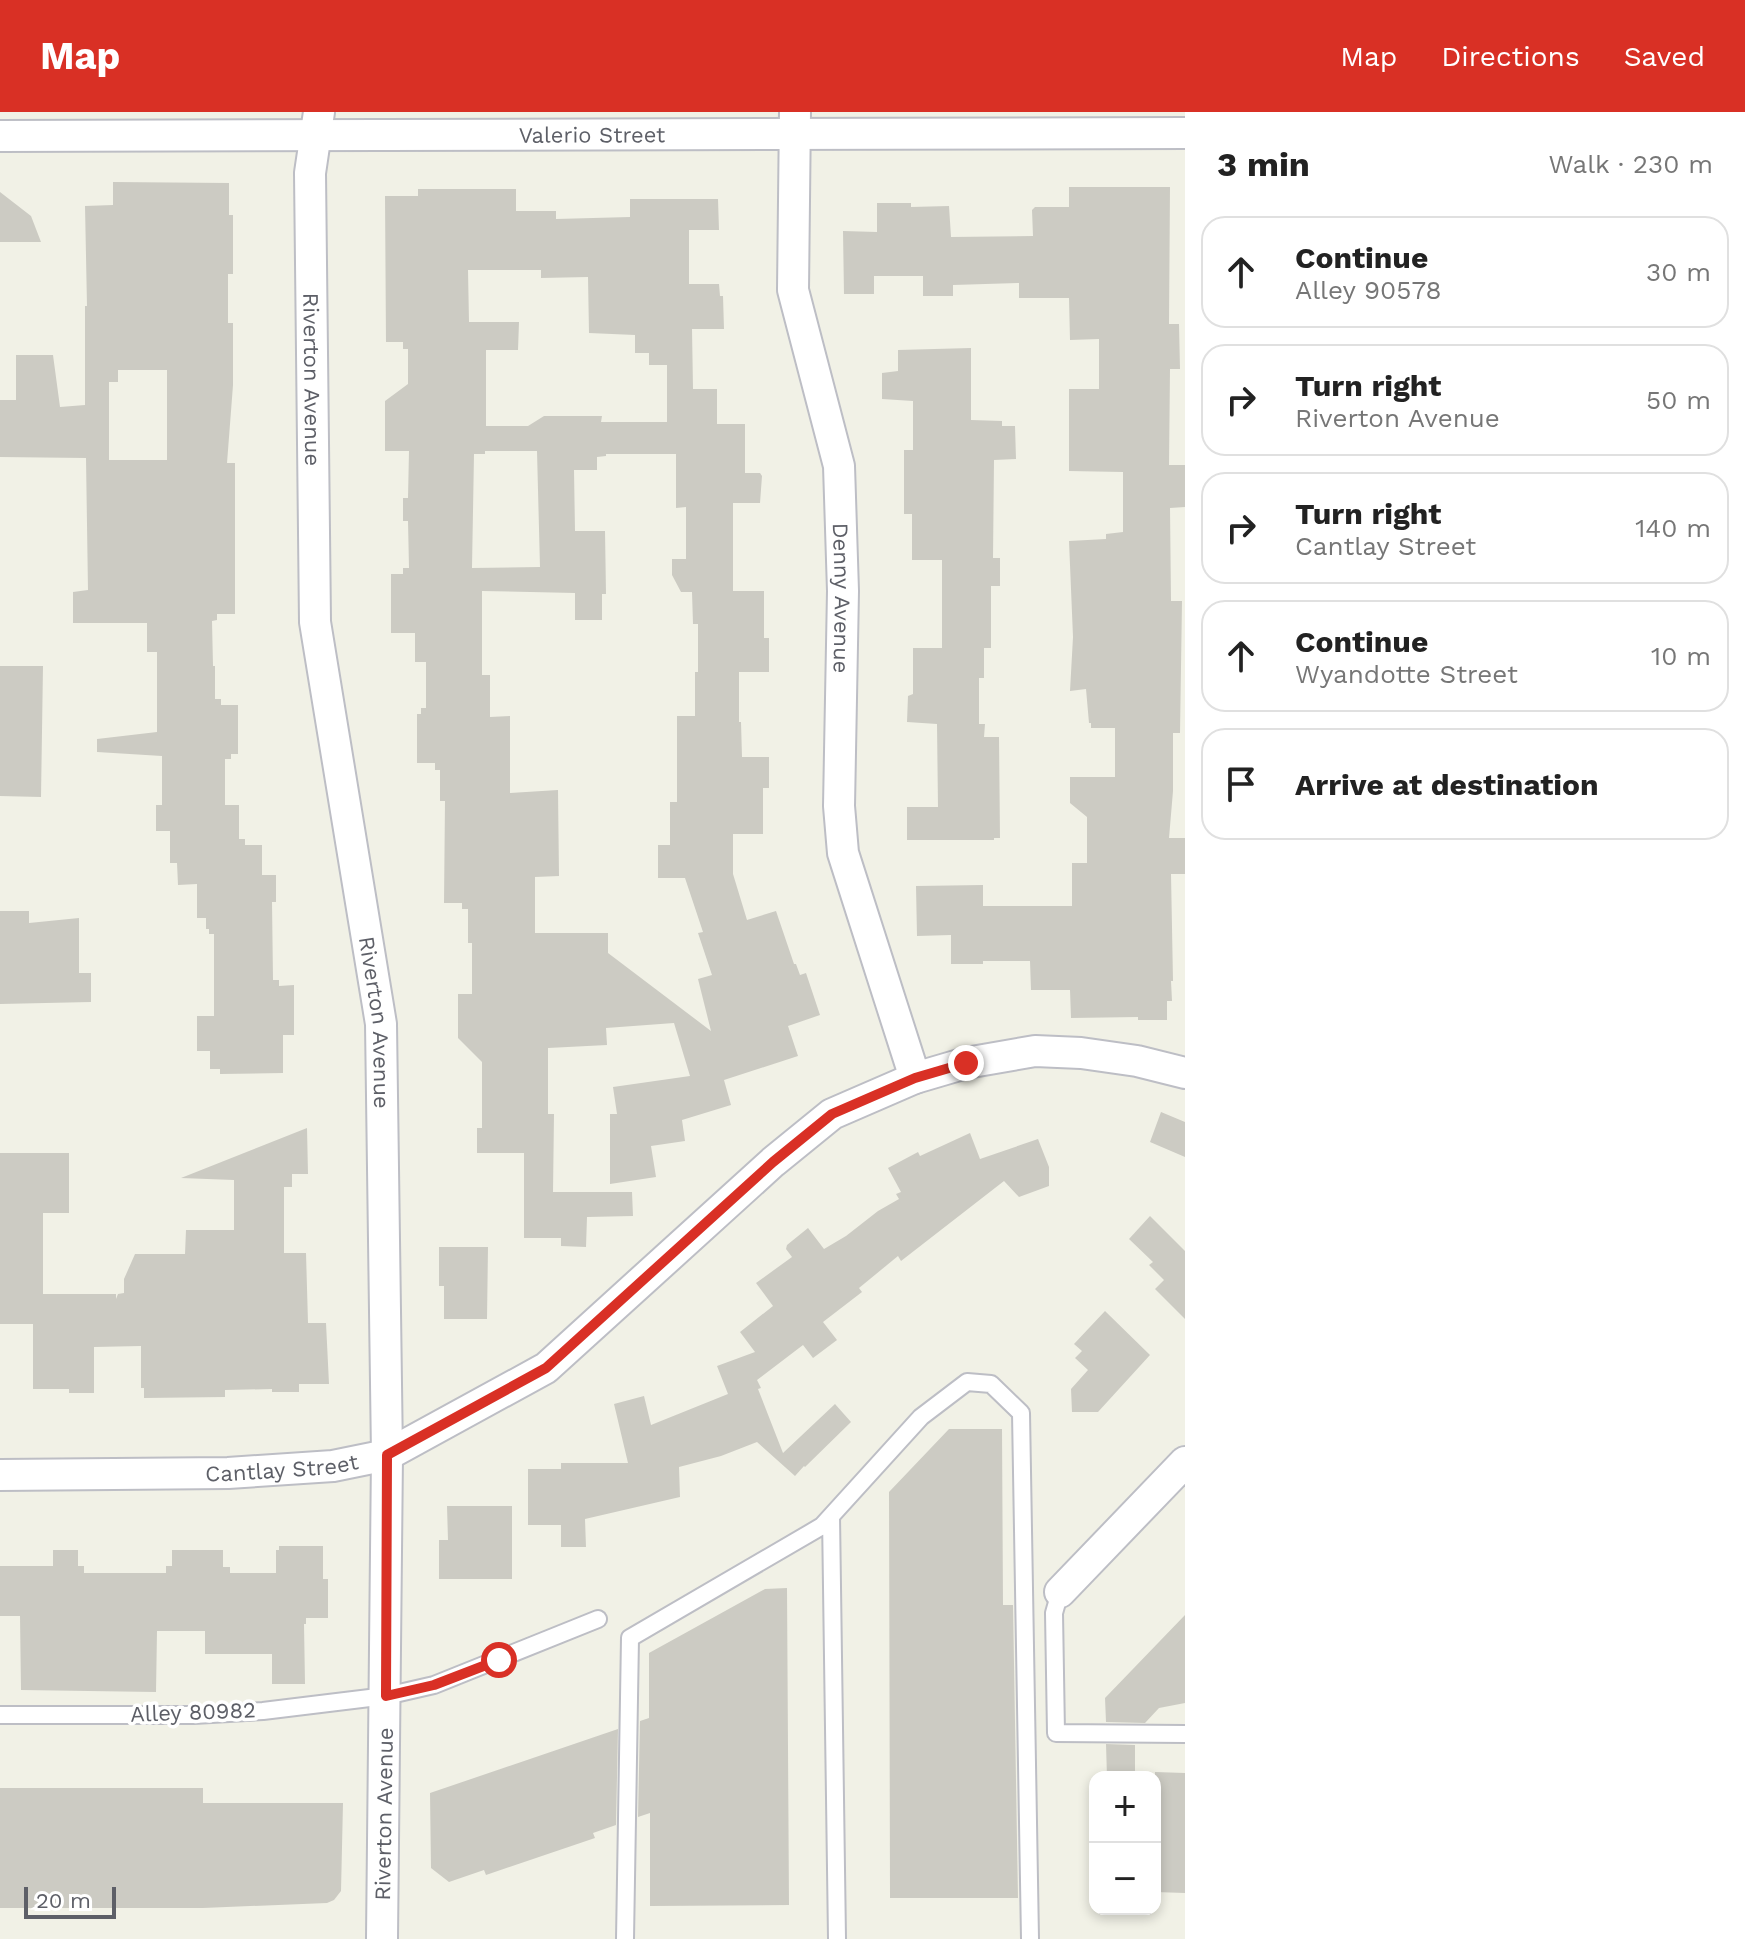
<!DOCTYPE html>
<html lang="en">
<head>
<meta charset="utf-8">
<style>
	body { margin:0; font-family:"Work Sans",sans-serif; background:#f6f6f6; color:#222 }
	.controls { position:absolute; right:24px; bottom:24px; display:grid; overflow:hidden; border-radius:16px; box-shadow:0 4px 12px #0003 }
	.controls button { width:72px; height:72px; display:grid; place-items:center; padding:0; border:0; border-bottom:2px solid #e0e0e0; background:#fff; color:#222; font:40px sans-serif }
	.scale { position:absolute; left:24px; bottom:20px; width:92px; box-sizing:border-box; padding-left:8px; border:4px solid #5d5f67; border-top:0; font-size:22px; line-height:28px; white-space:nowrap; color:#5d5f67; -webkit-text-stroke:6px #fff; paint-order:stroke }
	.stop { position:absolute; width:24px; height:24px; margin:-18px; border:6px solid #d93025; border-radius:50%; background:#fff }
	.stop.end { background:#d93025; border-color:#fff; box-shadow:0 2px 8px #0008 }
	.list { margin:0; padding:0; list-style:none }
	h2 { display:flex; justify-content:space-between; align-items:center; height:104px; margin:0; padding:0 32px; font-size:34px }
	h2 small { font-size:26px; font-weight:400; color:#767676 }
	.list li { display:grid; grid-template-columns:52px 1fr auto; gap:24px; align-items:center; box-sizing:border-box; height:112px; margin:0 16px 16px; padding:0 16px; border:2px solid #e0e0e0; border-radius:24px }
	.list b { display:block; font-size:30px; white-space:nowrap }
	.list p { margin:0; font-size:26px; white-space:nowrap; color:#767676 }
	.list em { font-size:26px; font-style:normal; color:#767676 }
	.icon { flex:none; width:44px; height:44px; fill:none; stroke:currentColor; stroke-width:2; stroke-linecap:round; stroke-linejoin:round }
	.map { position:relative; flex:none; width:1185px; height:1827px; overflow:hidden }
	header { display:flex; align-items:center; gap:48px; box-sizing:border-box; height:112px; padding:0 40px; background:#d93025; color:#fff }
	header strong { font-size:38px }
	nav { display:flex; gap:44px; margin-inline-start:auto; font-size:28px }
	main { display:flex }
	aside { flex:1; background:#fff }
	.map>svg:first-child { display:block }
</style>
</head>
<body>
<header>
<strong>Map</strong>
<nav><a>Map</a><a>Directions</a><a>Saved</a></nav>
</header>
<main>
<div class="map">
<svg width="1185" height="1827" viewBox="0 0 1185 1827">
	<rect width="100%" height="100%" fill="#f1f1e6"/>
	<path fill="#cccbc3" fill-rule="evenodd" d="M 113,70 L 229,71 L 229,103 L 233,103 L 233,162 L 228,162 L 228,211 L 233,211 L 233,273 L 227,351 L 235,351 L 235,502 L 217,502 L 217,508 L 212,509 L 213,554 L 215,554 L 215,587 L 221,587 L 221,593 L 238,593 L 238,642 L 231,642 L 231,647 L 225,647 L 225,693 L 239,693 L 239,727 L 245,727 L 245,733 L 262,733 L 262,763 L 276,763 L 276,790 L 272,790 L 273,868 L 279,868 L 279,874 L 294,873 L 294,923 L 283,923 L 283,961 L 220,962 L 220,957 L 210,957 L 210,939 L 197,939 L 197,904 L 214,904 L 214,822 L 209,822 L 209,817 L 206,817 L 206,806 L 197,806 L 197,772 L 178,773 L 177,751 L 170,751 L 170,719 L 156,719 L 156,693 L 162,693 L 162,644 L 97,640 L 97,627 L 157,620 L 157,540 L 147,540 L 147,511 L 73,511 L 73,480 L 88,478 L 86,346 L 0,345 L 0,288 L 16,288 L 16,243 L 53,243 L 60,295 L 85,293 L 85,194 L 87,194 L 85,94 L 113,93 ZM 118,258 L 167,258 L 167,348 L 109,348 L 109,270 L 118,270 Z
		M 1069,75 L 1170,75 L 1169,212 L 1179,212 L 1180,257 L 1170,257 L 1169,353 L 1185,353 L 1185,395 L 1170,396 L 1171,489 L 1182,489 L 1180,621 L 1173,621 L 1173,679 L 1169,726 L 1185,726 L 1185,762 L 1171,762 L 1173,869 L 1171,869 L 1172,889 L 1167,889 L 1167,908 L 1138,908 L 1138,905 L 1071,906 L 1070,878 L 1031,878 L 1030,849 L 983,849 L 983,852 L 951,852 L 951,823 L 917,824 L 916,774 L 983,773 L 983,794 L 1072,794 L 1072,751 L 1087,751 L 1087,705 L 1070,691 L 1070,665 L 1115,665 L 1115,616 L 1091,616 L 1091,611 L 1089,611 L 1086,577 L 1070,579 L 1073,525 L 1069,429 L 1106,427 L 1106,422 L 1123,420 L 1123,360 L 1069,359 L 1069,277 L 1099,277 L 1099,227 L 1070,228 L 1069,186 L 1019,186 L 1019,171 L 953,173 L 953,184 L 923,184 L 923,164 L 874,164 L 874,182 L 844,182 L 843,119 L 877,120 L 877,91 L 911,91 L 911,95 L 949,94 L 951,125 L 1033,124 L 1032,98 L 1035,95 L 1069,95 Z
		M 418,77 L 516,77 L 516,99 L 556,99 L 556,107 L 630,105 L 630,87 L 718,87 L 719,118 L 689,118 L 689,172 L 719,172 L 720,184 L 723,184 L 724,217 L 692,217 L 693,277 L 717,277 L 717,312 L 745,312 L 745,361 L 760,361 L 762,364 L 760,391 L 733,391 L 733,479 L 764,479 L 764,526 L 769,526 L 769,560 L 739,560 L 739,610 L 741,610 L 742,645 L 769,645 L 769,676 L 763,676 L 763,722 L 733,722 L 733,762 L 747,808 L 776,799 L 794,852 L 796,852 L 800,863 L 806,861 L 820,903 L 788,914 L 798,944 L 724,968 L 731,993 L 682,1008 L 685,1029 L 651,1034 L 656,1065 L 610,1072 L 610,1002 L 617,1002 L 613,975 L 690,964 L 674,911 L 606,916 L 607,933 L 548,936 L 548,1002 L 554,1002 L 553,1080 L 632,1080 L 633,1104 L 587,1105 L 586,1135 L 561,1134 L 561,1126 L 524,1126 L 524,1041 L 477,1041 L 477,1016 L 482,1016 L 482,950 L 458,926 L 458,882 L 472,882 L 472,831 L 468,831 L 468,797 L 462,797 L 462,791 L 444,791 L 445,689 L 440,689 L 440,658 L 435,658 L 435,651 L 417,651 L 417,602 L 421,602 L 421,596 L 426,596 L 426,550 L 415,550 L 415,521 L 391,521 L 391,462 L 403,462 L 403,456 L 409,456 L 408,409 L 403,409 L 403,386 L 408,386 L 409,339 L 385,339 L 385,289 L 408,272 L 408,237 L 403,237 L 403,230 L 386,230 L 385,84 L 418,84 ZM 468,158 L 541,158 L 541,166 L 588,165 L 589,221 L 635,223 L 635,241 L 649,241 L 649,253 L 667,253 L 667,310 L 601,310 L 602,304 L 544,304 L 528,314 L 486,314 L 486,238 L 518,238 L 519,210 L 469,210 ZM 485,339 L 537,339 L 540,455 L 472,456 L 474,342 L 485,342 ZM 606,342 L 676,342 L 676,396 L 686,395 L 686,447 L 672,447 L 672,463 L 681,480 L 692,480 L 693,512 L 698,512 L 698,560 L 695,560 L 695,604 L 677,604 L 677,690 L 670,690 L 670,733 L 658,733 L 658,766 L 685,766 L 703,820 L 698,821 L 712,863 L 698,867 L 711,919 L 608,841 L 608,821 L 535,821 L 535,765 L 559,764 L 558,678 L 510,681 L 510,604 L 490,605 L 490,563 L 482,563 L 482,479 L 575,481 L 575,508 L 602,508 L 602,482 L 606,482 L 605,419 L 575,419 L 574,358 L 597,358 L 597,345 L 606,344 Z
		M 0,80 L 31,104 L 41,130 L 0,130 Z
		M 971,236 L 971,308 L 1002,309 L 1002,314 L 1015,314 L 1016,347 L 994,348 L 993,446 L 1000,446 L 1000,474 L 991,474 L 991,536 L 984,536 L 984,566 L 979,566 L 979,612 L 985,612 L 984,625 L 999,625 L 1000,726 L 994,726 L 994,728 L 907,728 L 907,695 L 938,695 L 937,612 L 907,610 L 908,584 L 913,582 L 913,536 L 942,536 L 942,448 L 912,448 L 912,402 L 904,402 L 904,338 L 913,338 L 913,289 L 882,287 L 882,261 L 898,259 L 898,238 Z
		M 0,554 L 43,554 L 41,685 L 0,684 Z
		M 0,799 L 29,799 L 29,811 L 79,806 L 79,861 L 91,861 L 91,890 L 0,892 Z
		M 1161,1000 L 1185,1010 L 1185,1045 L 1150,1030 Z
		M 307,1016 L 308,1062 L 292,1062 L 292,1075 L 284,1075 L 284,1141 L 306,1141 L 308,1211 L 326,1211 L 329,1272 L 299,1272 L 299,1280 L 272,1280 L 272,1277 L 225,1278 L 225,1285 L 144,1286 L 144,1276 L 141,1276 L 141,1234 L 94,1235 L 94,1281 L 69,1281 L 69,1277 L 33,1277 L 33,1212 L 0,1212 L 0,1041 L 69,1041 L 69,1101 L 43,1101 L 43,1182 L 116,1182 L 116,1187 L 118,1182 L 124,1181 L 124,1167 L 135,1142 L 185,1142 L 186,1118 L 234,1118 L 234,1068 L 181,1066 Z
		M 970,1021 L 980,1047 L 1038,1027 L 1049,1055 L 1049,1074 L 1019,1085 L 1004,1069 L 901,1149 L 898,1144 L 859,1176 L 862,1180 L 823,1210 L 837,1228 L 813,1246 L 803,1233 L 757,1268 L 761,1276 L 758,1277 L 783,1341 L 835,1292 L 851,1310 L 805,1355 L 804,1354 L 795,1364 L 757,1330 L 721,1344 L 679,1355 L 680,1385 L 585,1407 L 586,1435 L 561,1435 L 561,1413 L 528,1413 L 528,1357 L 561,1357 L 561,1351 L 628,1351 L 614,1292 L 644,1284 L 651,1313 L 728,1282 L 717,1254 L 755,1240 L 740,1220 L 773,1194 L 756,1171 L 792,1145 L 786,1137 L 787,1133 L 808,1116 L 824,1137 L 846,1124 L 878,1099 L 899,1087 L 896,1082 L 901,1080 L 888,1056 L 918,1040 L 920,1044 Z
		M 1150,1104 L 1185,1139 L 1185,1207 L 1155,1177 L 1164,1168 L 1149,1153 L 1153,1150 L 1129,1127 Z
		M 439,1135 L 488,1135 L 487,1207 L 444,1207 L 444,1174 L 439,1174 Z
		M 1105,1199 L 1150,1243 L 1098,1300 L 1072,1300 L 1071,1277 L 1088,1258 L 1075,1246 L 1082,1239 L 1074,1232 Z
		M 949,1317 L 1002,1317 L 1003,1493 L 1013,1493 L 1018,1786 L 890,1786 L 889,1380 Z
		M 447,1394 L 512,1394 L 512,1467 L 439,1467 L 439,1428 L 448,1428 Z
		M 279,1434 L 323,1434 L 323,1467 L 328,1467 L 328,1506 L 306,1506 L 306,1512 L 304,1512 L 305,1572 L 272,1572 L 272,1542 L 205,1542 L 205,1519 L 157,1519 L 156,1580 L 21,1578 L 20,1504 L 0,1504 L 0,1454 L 53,1454 L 53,1438 L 78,1438 L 78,1454 L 84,1454 L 84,1461 L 166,1461 L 166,1454 L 172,1454 L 172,1438 L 223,1438 L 223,1455 L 230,1455 L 230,1461 L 276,1461 L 276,1438 L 279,1438 Z
		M 787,1476 L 789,1793 L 650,1794 L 650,1701 L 638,1705 L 640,1609 L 649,1606 L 649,1541 L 765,1477 Z
		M 1185,1503 L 1185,1591 L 1159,1596 L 1145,1611 L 1106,1610 L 1105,1586 Z
		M 618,1617 L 616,1713 L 593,1721 L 595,1726 L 486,1763 L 484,1758 L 449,1770 L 431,1756 L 430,1681 Z
		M 1106,1632 L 1135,1633 L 1135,1665 L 1107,1665 Z
		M 1155,1660 L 1185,1661 L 1185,1781 L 1155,1780 Z
		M 0,1676 L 203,1676 L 203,1691 L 343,1691 L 341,1779 L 334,1788 L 327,1791 L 203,1796 L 0,1796 Z"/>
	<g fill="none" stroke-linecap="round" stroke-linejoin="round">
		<g stroke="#bdbec5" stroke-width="20">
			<path id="service" d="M 831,1404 L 837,1827
				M 1060,1480 L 1054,1501 L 1056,1621 L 1185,1622
				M 0,1603 L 194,1603 L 263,1599 L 386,1584 L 434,1573 L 598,1507
				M 625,1827 L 630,1526 L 822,1414 L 921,1305 L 967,1270 L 991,1272 L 1021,1301 L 1030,1827"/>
		</g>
		<g stroke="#bdbec5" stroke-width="34">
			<g id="minor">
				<path id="s1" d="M 319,0 L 310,61 L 315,510 L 381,912 L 387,1343 L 382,1827"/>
				<path id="s2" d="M 795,0 L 793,178 L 839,354 L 843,479 L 839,694 L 843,741 L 915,966"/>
				<path id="s3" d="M 0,24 L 1185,21"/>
				<path id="s4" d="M 0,1363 L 228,1361 L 333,1354 L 387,1343 L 546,1256 L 773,1050 L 832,1002 L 915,966 L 966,951 L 1035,939 L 1081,941 L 1137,949 L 1185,961"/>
				<path d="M 1060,1480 L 1185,1350"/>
			</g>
		</g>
		<use href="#service" stroke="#fff" stroke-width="16"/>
		<use href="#minor" stroke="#fff" stroke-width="30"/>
	</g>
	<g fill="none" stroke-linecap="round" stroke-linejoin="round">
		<path stroke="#d93025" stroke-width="10" d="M 499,1548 L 434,1573 L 386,1584 L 387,1343 L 546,1256 L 773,1050 L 832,1002 L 915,966 L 966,951"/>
	</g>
	<g text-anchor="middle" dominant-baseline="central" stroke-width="7" stroke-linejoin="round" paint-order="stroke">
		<g font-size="22" fill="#5d5f67" stroke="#fff">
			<text stroke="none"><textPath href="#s3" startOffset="592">Valerio Street</textPath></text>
			<text stroke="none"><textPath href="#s1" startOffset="268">Riverton Avenue</textPath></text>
			<text stroke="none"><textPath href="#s2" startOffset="492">Denny Avenue</textPath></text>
			<text stroke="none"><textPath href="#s1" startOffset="916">Riverton Avenue</textPath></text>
			<text stroke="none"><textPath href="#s4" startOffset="282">Cantlay Street</textPath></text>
			<text transform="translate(193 1600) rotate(-2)">Alley 80982</text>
			<text transform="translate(384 1702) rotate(-89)">Riverton Avenue</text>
		</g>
	</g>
</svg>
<div class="controls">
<button>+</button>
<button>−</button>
</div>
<div class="scale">20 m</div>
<div class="stop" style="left:499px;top:1548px"></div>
<div class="stop end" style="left:966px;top:951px"></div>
</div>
<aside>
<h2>3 min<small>Walk · 230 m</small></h2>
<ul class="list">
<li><svg class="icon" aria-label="ahead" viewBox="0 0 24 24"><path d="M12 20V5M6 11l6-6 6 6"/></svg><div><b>Continue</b><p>Alley 90578</p></div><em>30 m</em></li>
<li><svg class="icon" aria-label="right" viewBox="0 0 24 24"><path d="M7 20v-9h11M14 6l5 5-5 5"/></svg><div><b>Turn right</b><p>Riverton Avenue</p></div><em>50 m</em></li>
<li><svg class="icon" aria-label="right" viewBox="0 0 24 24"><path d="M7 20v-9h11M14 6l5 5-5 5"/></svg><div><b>Turn right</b><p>Cantlay Street</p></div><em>140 m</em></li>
<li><svg class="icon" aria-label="ahead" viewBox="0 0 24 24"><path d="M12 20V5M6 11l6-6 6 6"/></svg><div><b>Continue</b><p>Wyandotte Street</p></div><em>10 m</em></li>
<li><svg class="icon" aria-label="arrive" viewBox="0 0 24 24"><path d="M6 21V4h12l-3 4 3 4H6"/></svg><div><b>Arrive at destination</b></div></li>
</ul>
</aside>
</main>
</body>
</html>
